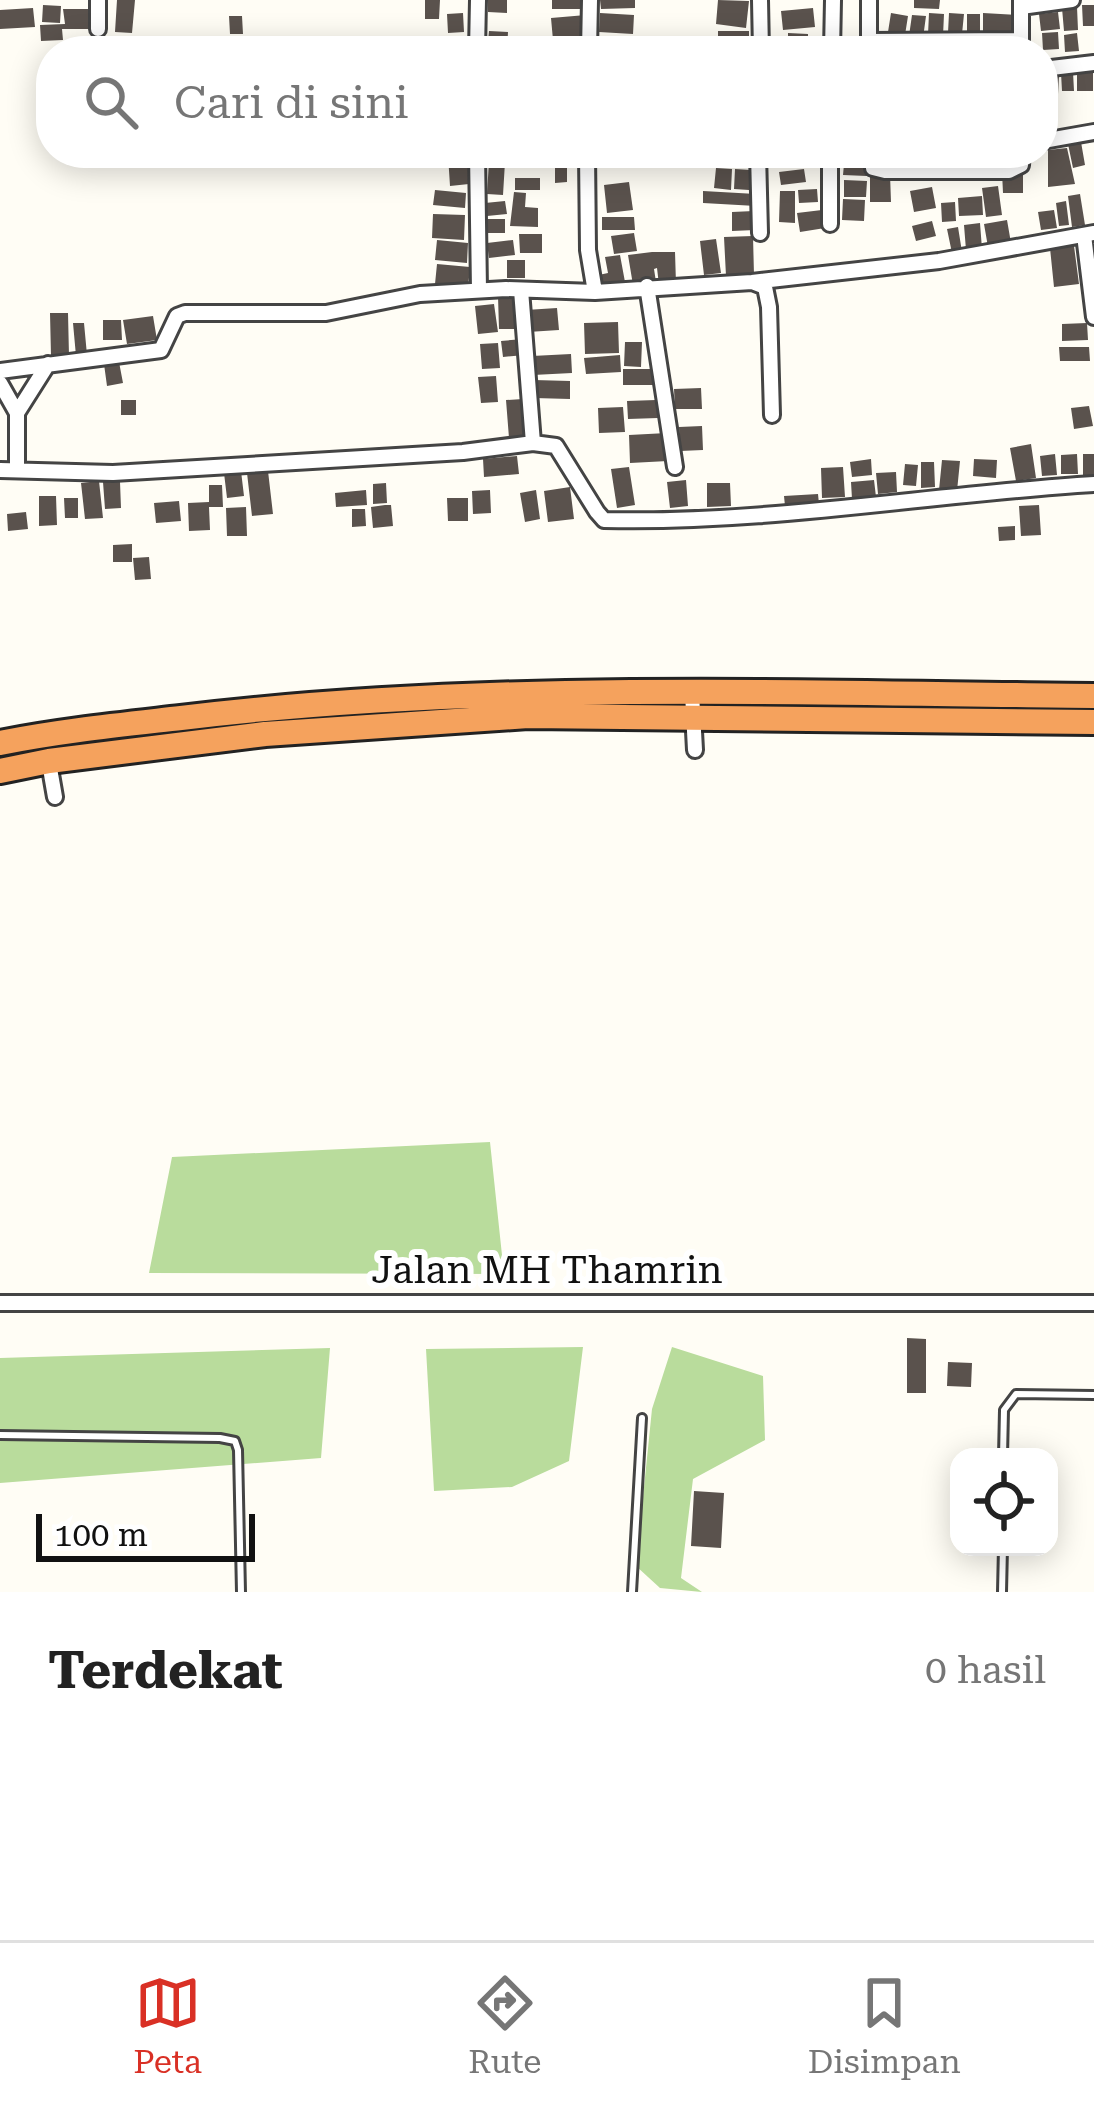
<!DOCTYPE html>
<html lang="id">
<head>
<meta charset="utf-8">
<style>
	body { margin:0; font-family:"Roboto Serif",serif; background:#f2f2f2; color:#222 }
	.controls { position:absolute; right:36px; bottom:36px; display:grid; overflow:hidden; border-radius:24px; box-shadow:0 6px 30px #0003 }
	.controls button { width:108px; height:108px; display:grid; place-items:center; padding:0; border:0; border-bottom:3px solid #e0e0e0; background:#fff; color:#222; font:60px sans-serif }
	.scale { position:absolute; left:36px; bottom:30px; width:219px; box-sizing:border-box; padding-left:12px; border:6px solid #111; border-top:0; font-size:33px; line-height:42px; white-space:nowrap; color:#111; -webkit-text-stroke:9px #fff; paint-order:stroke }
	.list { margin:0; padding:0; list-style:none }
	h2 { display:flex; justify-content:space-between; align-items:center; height:156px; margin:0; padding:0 48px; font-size:51px }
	h2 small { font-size:39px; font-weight:400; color:#767676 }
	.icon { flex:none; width:66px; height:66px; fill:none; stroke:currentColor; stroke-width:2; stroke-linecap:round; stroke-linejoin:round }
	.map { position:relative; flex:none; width:1094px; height:1592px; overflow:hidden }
	.search { position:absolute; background:#fff; box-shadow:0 6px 30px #0003; left:36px; right:36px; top:36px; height:132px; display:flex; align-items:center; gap:30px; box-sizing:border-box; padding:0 42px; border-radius:48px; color:#767676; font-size:45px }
	.sheet { height:348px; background:#fff }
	nav { display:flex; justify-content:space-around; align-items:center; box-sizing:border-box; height:168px; border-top:3px solid #e0e0e0; background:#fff; font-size:33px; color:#767676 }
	nav a { display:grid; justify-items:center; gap:6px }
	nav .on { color:#d93025 }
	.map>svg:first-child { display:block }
</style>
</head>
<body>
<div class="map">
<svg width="1094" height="1592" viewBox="0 0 1094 1592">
	<rect width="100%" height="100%" fill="#fffdf5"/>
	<path fill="#b9dc9c" d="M 490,1142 L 504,1274 L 149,1273 L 172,1157 Z
		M 583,1347 L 569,1461 L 512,1487 L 434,1491 L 426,1349 Z
		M 672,1347 L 763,1376 L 765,1440 L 693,1479 L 681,1578 L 702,1592 L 660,1588 L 636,1566 L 652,1409 Z
		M 330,1348 L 321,1458 L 0,1483 L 0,1358 Z"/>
	<path fill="#5a524d" d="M 117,0 L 135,0 L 132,33 L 115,32 Z
		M 425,0 L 440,0 L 439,19 L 425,19 Z
		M 488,0 L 507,0 L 507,13 L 488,12 Z
		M 552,0 L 585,0 L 585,9 L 552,9 Z
		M 600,0 L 635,0 L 635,8 L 601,9 Z
		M 718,0 L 749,1 L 746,28 L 716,24 Z
		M 914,0 L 940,0 L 939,9 L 914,8 Z
		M 43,5 L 61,6 L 60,23 L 42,22 Z
		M 1082,5 L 1094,5 L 1094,26 L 1083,26 Z
		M 1077,7 L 1078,30 L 1064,31 L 1062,8 Z
		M 33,8 L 35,27 L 0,29 L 0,10 Z
		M 813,8 L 815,27 L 783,30 L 781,11 Z
		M 63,9 L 92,9 L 92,29 L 62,29 L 63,40 L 41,41 L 40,25 L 65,24 Z
		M 1058,12 L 1060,29 L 1041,31 L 1039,14 Z
		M 463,13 L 464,32 L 448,33 L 447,14 Z
		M 600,13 L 634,15 L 633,34 L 599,32 Z
		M 891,13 L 908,16 L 905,35 L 888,32 Z
		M 929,13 L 944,14 L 943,36 L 928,35 Z
		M 949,13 L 964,14 L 962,34 L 948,33 Z
		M 983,13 L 1018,15 L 1018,34 L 983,33 Z
		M 967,14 L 980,14 L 980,34 L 967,34 Z
		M 586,15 L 587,38 L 553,40 L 551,18 Z
		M 912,15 L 926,16 L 923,38 L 909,36 Z
		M 229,16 L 242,16 L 243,34 L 230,34 Z
		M 489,31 L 508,32 L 507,51 L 487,51 Z
		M 718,31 L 749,31 L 749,51 L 718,51 Z
		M 1058,32 L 1059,49 L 1043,50 L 1042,33 Z
		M 788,33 L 808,34 L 808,51 L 788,51 Z
		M 1077,33 L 1079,51 L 1065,52 L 1064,35 Z
		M 632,37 L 633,49 L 603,50 L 602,38 Z
		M 518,44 L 548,48 L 585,45 L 585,51 L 518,51 Z
		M 1073,72 L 1074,91 L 1062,91 L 1061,73 Z
		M 1077,73 L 1093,73 L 1093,91 L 1077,91 Z
		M 1043,75 L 1059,76 L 1058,94 L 1043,93 Z
		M 1081,142 L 1085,165 L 1073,168 L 1068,144 Z
		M 1067,148 L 1075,184 L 1048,187 L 1048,150 Z
		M 518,153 L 552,153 L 552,168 L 518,168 Z
		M 602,153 L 633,153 L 634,165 L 602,165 Z
		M 720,153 L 750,153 L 750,165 L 720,164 Z
		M 978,153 L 1023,153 L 1023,156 L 980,162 Z
		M 467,154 L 469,184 L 450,186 L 448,155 Z
		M 555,160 L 567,160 L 567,182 L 555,183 Z
		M 489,161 L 505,162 L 503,195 L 487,194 Z
		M 844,164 L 867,165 L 867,176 L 843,175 Z
		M 716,168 L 732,169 L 731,190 L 714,188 Z
		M 735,169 L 751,170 L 749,190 L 734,189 Z
		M 804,169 L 806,182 L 781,185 L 779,172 Z
		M 1002,172 L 1023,172 L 1023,193 L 1003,193 Z
		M 890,174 L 891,202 L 870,202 L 870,175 Z
		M 515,178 L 540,178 L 540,190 L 515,190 Z
		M 844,180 L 867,181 L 866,197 L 844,197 Z
		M 629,182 L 633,210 L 607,213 L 604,185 Z
		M 998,186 L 1002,215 L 986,217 L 982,188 Z
		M 932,187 L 936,208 L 914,212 L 910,191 Z
		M 817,189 L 818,202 L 799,203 L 798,190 Z
		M 435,190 L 466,193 L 465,208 L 433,205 Z
		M 703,191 L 756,194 L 756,206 L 703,203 Z
		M 780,191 L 795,191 L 795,223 L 779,222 Z
		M 514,192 L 526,193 L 525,207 L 538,208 L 538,227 L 510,226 Z
		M 1080,194 L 1085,225 L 1072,227 L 1068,196 Z
		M 982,196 L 983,215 L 959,216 L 958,198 Z
		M 843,199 L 865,200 L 864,221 L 842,220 Z
		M 505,201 L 507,214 L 487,216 L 485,203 Z
		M 1066,201 L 1069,225 L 1059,226 L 1056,203 Z
		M 955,202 L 956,221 L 942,222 L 941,203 Z
		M 822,210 L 825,228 L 800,232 L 797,213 Z
		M 1054,210 L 1057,228 L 1041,230 L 1038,212 Z
		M 754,211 L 755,230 L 732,231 L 732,212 Z
		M 433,214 L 465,215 L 464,240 L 432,238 Z
		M 602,217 L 634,217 L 635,230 L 602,230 Z
		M 481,219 L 505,219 L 505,233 L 482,233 Z
		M 1007,220 L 1011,243 L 988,247 L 984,224 Z
		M 932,221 L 936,236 L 916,241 L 912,226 Z
		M 980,223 L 982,249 L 966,250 L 964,225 Z
		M 958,227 L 962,252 L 952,253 L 947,229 Z
		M 634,233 L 637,251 L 614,254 L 611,236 Z
		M 519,234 L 542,234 L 542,253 L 520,253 Z
		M 753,236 L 754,275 L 726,276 L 724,237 Z
		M 716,239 L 721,273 L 704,275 L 700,241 Z
		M 437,240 L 468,243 L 467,263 L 435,260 Z
		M 513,240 L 515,255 L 489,258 L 487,243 Z
		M 1074,246 L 1079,284 L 1054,287 L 1050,248 Z
		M 652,252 L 675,252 L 676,284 L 659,285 L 657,268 L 654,269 L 656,282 L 633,285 L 628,255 Z
		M 620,255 L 625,282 L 597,287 L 594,276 L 608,273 L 605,257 Z
		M 507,260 L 525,260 L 525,278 L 507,278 Z
		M 437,264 L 470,267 L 468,288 L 435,284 Z
		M 517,295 L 518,329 L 499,329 L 498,296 Z
		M 494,304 L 498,332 L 478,334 L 475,306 Z
		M 557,308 L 559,330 L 528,332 L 526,310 Z
		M 50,313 L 68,313 L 69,356 L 51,356 Z
		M 153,316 L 157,340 L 127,344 L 123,320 Z
		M 103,320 L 121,320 L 122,340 L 103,340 Z
		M 618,322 L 619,353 L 585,354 L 584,323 Z
		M 73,323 L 84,323 L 87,355 L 76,356 Z
		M 1087,323 L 1088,340 L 1062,341 L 1062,324 Z
		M 523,339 L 525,355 L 503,357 L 501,341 Z
		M 625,342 L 642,342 L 641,367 L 624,366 Z
		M 498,343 L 500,368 L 482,369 L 480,344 Z
		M 1059,347 L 1089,347 L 1090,361 L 1060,361 Z
		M 571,354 L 572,373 L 533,375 L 532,356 Z
		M 620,355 L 621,372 L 586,374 L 584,358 Z
		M 119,362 L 123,383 L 107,386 L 104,364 Z
		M 623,369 L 657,369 L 657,385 L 623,385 Z
		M 496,376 L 498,402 L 481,403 L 478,377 Z
		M 534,380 L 570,381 L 570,399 L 534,398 Z
		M 701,388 L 702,409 L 675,409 L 674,389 Z
		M 523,399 L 526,437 L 509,438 L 506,400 Z
		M 121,400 L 136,400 L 136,415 L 121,415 Z
		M 656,400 L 658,418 L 628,419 L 627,401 Z
		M 1089,406 L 1093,426 L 1074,429 L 1071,408 Z
		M 623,407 L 625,432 L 599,433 L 598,408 Z
		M 702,426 L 703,450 L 680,451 L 679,427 Z
		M 667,433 L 668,461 L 630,463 L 629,435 Z
		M 1031,444 L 1036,478 L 1016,481 L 1010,448 Z
		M 1055,454 L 1057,475 L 1042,476 L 1040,456 Z
		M 1077,454 L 1078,474 L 1061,474 L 1061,455 Z
		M 1083,454 L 1094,454 L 1094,482 L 1083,482 Z
		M 517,456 L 519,474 L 484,477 L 483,459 Z
		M 871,459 L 872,475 L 852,477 L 850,462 Z
		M 974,459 L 997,460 L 996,478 L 973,476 Z
		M 942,460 L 960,461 L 957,491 L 939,490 Z
		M 921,462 L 934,462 L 935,487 L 921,488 Z
		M 905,464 L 918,465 L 916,486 L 903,485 Z
		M 629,467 L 635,505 L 617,508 L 611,469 Z
		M 843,467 L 845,497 L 822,498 L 821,468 Z
		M 241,471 L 244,496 L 227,498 L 224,473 Z
		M 268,471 L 273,514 L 252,516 L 247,473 Z
		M 896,472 L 897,492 L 878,494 L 876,473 Z
		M 686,480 L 688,506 L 670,508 L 667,482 Z
		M 874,480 L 876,497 L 852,499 L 851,482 Z
		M 99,481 L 103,518 L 85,519 L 81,483 Z
		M 103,482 L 120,482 L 121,508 L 105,509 Z
		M 386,483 L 387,503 L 373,504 L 373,484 Z
		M 707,483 L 730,483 L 731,506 L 707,507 Z
		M 209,485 L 222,485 L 223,507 L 209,507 L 210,530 L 189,531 L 188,503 L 209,502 Z
		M 570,487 L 574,519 L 548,522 L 544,491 Z
		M 366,490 L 367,505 L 336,507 L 335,493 Z
		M 490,490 L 491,513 L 473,514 L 472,491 Z
		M 536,490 L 540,519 L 525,522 L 520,493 Z
		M 818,494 L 819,504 L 785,506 L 784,496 Z
		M 39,496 L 56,496 L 57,525 L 39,526 Z
		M 64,498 L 78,498 L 78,518 L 65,518 Z
		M 447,498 L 468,498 L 468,521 L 448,521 Z
		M 179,501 L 181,521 L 156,523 L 154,503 Z
		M 385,505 L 391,505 L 393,526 L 373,528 L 371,507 Z
		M 1039,505 L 1041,535 L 1021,536 L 1019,506 Z
		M 246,507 L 247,536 L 227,536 L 226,508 Z
		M 352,509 L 365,509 L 366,526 L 352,527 Z
		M 26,512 L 28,529 L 8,531 L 7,514 Z
		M 1015,526 L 1015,540 L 999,541 L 998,527 Z
		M 132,544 L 132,562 L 113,562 L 113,545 Z
		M 149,557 L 151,579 L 135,580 L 133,558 Z
		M 907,1338 L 926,1339 L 926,1393 L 907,1393 Z
		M 948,1362 L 972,1363 L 971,1387 L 947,1386 Z
		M 694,1491 L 724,1493 L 721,1548 L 691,1546 Z"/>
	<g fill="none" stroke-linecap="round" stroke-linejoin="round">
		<g stroke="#444" stroke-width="12">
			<path id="lane" d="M 0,1435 L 220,1438 L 235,1441 L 238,1450 L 241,1592
				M 1003,1457 L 1004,1410 L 1016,1394 L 1094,1395
				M 632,1592 L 642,1418
				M 1002,1592 L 1003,1547"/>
		</g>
		<g stroke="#444" stroke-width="20">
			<path id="street" d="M 760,0 L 761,51
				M 1021,0 L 1021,51
				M 1021,7 L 1072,0
				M 98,29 L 98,0
				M 869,41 L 1021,40
				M 477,51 L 478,0
				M 589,51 L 590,0
				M 832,51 L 833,0
				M 869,51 L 869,0
				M 1043,69 L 1094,63
				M 1043,141 L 1094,132
				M 477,153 L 479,290
				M 587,153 L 588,250 L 595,292
				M 758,153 L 760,233
				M 872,153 L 873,168 L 885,171 L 1009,171 L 1021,165 L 1022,153
				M 830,224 L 830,153
				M 1084,235 L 1094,317
				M 752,282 L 765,287 L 769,307 L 772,415
				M 647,286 L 675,467
				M 521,290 L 533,443
				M 0,371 L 161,350 L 177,316 L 185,313 L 326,313 L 420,294 L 506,289 L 595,292 L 752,282 L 939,261 L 1094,233
				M 0,383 L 17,413
				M 0,470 L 113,473 L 463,452 L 533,443 L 556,446 L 597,512 L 604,520 C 768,524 930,494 1094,484
				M 17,470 L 17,413 L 48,364
				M 692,693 L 695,750
				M 48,757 L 55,797
				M 0,1303 L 1094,1303"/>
		</g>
		<g stroke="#222" stroke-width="30">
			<path id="highway" d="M 0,743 C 60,731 120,725 181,718 C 484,681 789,693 1094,696
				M 0,771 L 49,761 L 265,734 L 528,716 L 1094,722"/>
		</g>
		<use href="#lane" stroke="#fff" stroke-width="6"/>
		<use href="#street" stroke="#fff" stroke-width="14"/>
		<use href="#highway" stroke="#f5a25d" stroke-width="24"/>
	</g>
	<g text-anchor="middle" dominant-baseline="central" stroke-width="12" stroke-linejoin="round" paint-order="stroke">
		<g font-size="39" fill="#111" stroke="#fff">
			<text x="547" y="1270">Jalan MH Thamrin</text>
		</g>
	</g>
</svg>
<div class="controls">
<button><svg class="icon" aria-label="locate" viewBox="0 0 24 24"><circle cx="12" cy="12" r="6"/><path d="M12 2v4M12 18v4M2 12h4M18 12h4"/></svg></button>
</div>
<div class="scale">100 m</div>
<div class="search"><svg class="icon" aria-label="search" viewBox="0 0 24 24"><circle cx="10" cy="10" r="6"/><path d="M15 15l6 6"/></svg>Cari di sini</div>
</div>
<section class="sheet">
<h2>Terdekat<small>0 hasil</small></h2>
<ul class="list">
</ul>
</section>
<nav>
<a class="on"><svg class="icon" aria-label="map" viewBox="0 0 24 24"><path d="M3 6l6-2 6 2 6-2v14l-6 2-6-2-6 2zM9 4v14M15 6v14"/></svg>Peta</a>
<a><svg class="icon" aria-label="directions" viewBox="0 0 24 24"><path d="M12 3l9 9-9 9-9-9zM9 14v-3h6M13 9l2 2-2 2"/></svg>Rute</a>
<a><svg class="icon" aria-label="saved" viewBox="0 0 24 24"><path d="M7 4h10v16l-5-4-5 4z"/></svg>Disimpan</a>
</nav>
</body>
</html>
